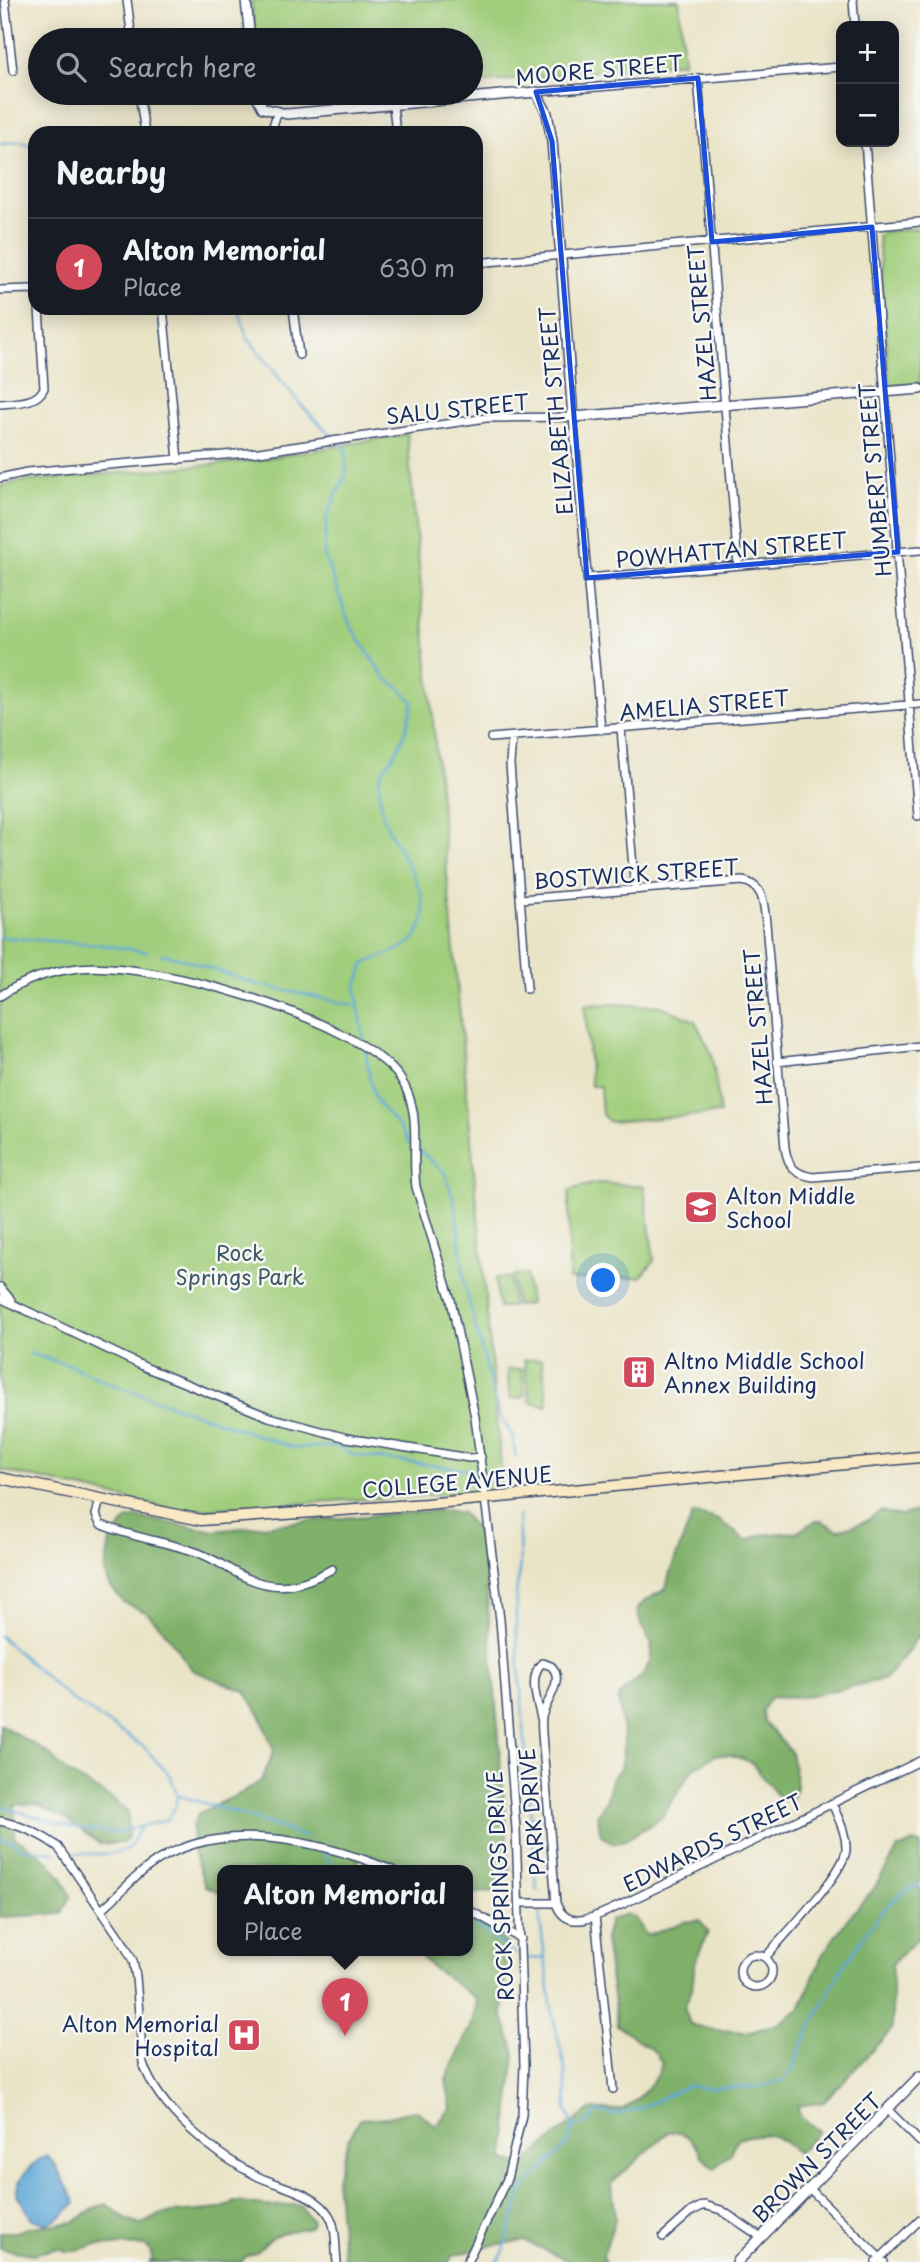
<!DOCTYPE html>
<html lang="en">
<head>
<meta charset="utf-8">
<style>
	body { margin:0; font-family:"Playpen Sans",sans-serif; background:#242831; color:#f1f3f6 }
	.controls { position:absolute; right:21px; top:21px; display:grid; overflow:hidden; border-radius:14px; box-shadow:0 4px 18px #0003 }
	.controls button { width:63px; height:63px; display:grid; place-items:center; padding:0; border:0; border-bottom:2px solid #363941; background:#171b24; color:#f1f3f6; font:35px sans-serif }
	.you { position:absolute; left:604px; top:1281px; width:24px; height:24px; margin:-18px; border:5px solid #fff; border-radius:50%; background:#1a73e8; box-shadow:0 0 0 10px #1a73e833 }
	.badge { display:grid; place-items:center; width:46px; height:46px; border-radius:50%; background:#d1495b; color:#fff; font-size:23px; font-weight:700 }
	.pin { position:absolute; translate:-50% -58px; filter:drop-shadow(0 2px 4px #0008) }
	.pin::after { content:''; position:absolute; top:37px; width:24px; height:21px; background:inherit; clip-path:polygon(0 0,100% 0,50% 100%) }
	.popup { position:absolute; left:217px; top:1865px; width:256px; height:91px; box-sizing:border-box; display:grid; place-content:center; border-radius:14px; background:#171b24; filter:drop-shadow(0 2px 5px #0005); font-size:23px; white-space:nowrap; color:#9ea1a6 }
	.popup b { font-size:26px; color:#f1f3f6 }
	.popup::after { content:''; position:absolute; left:50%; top:100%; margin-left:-14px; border:14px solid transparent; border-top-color:#171b24 }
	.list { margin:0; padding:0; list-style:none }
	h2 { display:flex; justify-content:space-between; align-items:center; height:91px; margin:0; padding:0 28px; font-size:30px }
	h2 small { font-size:23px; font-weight:400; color:#9ea1a6 }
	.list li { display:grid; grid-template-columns:46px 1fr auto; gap:21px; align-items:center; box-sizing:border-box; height:98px; padding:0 28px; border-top:2px solid #363941 }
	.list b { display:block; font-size:26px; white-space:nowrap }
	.list p { margin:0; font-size:23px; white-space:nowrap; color:#9ea1a6 }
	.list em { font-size:23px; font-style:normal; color:#9ea1a6 }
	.icon { flex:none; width:38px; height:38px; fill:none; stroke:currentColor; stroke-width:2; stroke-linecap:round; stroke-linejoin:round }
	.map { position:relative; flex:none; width:920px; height:2262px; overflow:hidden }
	.search { position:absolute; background:#171b24; box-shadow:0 4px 18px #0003; left:28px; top:28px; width:455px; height:77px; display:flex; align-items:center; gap:18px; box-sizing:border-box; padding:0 24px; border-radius:38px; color:#9ea1a6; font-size:26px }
	.panel { position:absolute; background:#171b24; box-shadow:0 4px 18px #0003; left:28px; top:126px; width:455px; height:189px; border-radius:21px }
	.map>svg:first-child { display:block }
</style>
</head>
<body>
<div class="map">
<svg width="920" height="2262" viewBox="0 0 920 2262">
	<rect width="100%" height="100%" fill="#f6f6f2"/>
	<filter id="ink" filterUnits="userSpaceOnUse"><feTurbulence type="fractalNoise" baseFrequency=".0143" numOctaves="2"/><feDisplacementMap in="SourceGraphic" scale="14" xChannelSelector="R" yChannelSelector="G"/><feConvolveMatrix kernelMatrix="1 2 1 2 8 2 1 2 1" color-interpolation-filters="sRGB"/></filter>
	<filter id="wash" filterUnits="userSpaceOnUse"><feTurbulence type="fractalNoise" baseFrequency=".00686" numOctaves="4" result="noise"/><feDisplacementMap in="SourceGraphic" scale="28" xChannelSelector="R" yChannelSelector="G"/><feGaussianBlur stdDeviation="1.57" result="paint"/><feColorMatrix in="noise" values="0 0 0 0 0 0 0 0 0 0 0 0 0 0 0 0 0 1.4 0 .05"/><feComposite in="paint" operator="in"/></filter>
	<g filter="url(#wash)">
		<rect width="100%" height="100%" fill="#eae4c7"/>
		<path fill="#a1ce7b" stroke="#5e7e6c" stroke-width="2" d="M 251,0 L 679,0 L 684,62 L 471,84 L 471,40 L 256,40 Z
			M 265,93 L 386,93 L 287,103 L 270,100 Z
			M 920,228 L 920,384 L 892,386 L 889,381 L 878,236 L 882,232 Z
			M 407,434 L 503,1490 L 181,1511 L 0,1470 L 0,487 L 17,482 L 250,461 Z
			M 609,1004 L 661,1006 L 695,1021 L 712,1054 L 720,1113 L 610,1122 L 602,1115 L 600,1086 L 591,1086 L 585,1005 Z
			M 597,1183 L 644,1186 L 654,1261 L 641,1277 L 569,1280 L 569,1190 Z
			M 526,1274 L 530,1304 L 516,1306 L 512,1276 Z
			M 509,1277 L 513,1306 L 499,1308 L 495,1278 Z
			M 542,1359 L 548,1404 L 547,1406 L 530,1402 L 524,1360 Z
			M 522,1369 L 525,1397 L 510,1399 L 507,1370 Z"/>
		<path fill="#80b16b" stroke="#4e7064" stroke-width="2" d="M 444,1510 L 462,1513 L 476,1529 L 485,1570 L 510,1874 L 493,1892 L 471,1893 L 468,1891 L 467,1870 L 411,1870 L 362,1853 L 354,1870 L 222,1870 L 222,1893 L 205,1886 L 193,1851 L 192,1827 L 199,1813 L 246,1791 L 262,1780 L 274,1751 L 261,1717 L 245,1691 L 192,1670 L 162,1628 L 146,1612 L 124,1603 L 110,1586 L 105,1571 L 110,1541 L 126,1520 L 136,1517 L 215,1531 L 316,1520 Z
			M 920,1510 L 920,1636 L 916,1638 L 910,1649 L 885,1679 L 812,1695 L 793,1698 L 770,1697 L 762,1710 L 764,1722 L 791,1752 L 797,1785 L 792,1797 L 781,1800 L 751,1762 L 731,1755 L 715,1755 L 692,1770 L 661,1818 L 627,1839 L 614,1844 L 601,1835 L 597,1815 L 607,1799 L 612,1778 L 620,1769 L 622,1757 L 624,1740 L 618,1696 L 642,1676 L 650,1662 L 652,1645 L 641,1625 L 637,1609 L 646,1600 L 666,1589 L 670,1572 L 693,1514 C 721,1516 725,1526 747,1541 L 760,1535 L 798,1532 L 815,1521 L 822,1521 L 838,1530 L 864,1522 L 881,1511 L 901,1516 Z
			M 0,1724 L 49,1754 L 66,1772 L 113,1799 L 128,1811 L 128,1837 L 123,1843 L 100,1844 L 66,1819 L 36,1804 L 15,1805 L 15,1838 C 40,1852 61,1869 71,1897 L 61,1914 L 0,1917 Z
			M 914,1842 L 920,1844 L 920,1936 L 892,1964 L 892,2029 L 824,2102 L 797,2106 L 801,2117 L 819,2131 L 797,2153 C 775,2132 768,2132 738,2138 L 731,2153 L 714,2169 C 694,2154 698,2130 668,2132 L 612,2183 L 615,2219 L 603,2256 L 605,2262 L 570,2262 L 525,2241 L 493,2245 L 452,2256 L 449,2262 L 344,2262 L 336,2178 L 349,2138 L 360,2119 L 388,2117 L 416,2110 L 436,2126 L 451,2108 L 446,2080 L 474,2020 L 477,1999 L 434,1969 L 415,1950 L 467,1950 L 468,1915 L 481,1922 L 507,1944 L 503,2016 L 515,2052 L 504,2160 L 524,2165 C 543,2146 564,2128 586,2113 C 597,2106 612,2113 623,2109 C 638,2102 657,2079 662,2064 L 656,2053 L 617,2025 L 605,1939 L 610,1920 L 626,1914 L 635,1918 L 647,1936 L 684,1922 L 700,1920 L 708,1932 L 695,1962 L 692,1989 L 684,2007 L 690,2024 L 714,2030 L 750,2032 L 778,2024 L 800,2009 L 823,1954 L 848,1918 L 873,1890 L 898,1849 Z
			M 235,2202 C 246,2202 254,2206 265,2206 C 278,2207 288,2203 301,2206 L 312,2222 L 310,2227 L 281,2233 L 271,2238 L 258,2251 L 245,2257 L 242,2262 L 150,2262 L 152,2259 L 150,2250 L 146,2246 L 97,2245 L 68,2252 L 58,2248 L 34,2254 L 0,2249 L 0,2232 L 17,2232 L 30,2227 L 74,2222 L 97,2207 L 107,2204 L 127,2220 L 140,2225 L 162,2214 L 221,2209 Z"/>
		<path fill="#5fa8d6" stroke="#3d6c9a" stroke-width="2" d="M 47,2156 L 55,2164 L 76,2203 L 61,2216 L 46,2224 L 32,2219 L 16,2193 C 19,2176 32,2162 47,2156 Z"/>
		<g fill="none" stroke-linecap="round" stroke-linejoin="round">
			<path stroke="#5fa8d6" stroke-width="2.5" d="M 0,144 L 20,142 L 35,146
				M 238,308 L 247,337 L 300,404 L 346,450 L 346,474 L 327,516 L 324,555 L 350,625 L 384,677 L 402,690 L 413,702 C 409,720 405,737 395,753 C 391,761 383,768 380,776 C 378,783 380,795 381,803 C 383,845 451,900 412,941 C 404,950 376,958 364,964 L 356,988 L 370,1080 L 376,1101 L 400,1128 L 409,1144
				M 0,937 L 102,945 L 147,952
				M 161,954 L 177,957 L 256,984 L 357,1006
				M 419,1150 L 445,1173 L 455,1203 L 465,1286 L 498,1412 L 512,1435 L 516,1457
				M 30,1354 L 67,1364 L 109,1383 L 294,1448 L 338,1446 L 353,1455 L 476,1471
				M 490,1472 L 516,1473
				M 518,1515 L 520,1562 L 516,1596 L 516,1629 L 537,1891
				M 0,1636 L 68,1697 L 144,1747 L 171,1777 L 177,1795 L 176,1806 L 167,1820 L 114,1833 L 71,1827 L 0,1806
				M 177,1795 L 247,1816 L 306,1837
				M 0,1839 L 13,1841 L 19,1848 L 54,1852
				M 320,1849 L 334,1866 L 344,1870
				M 70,1853 C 83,1854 122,1857 130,1846 C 134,1841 136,1833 141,1827
				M 467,1920 C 486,1929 498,1944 516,1954
				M 528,1958 L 546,1959
				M 573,2126 L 583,2125 L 598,2112 L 615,2115 L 639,2109 L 687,2086 L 706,2088 L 758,2087 L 783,2080 L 794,2068 L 800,2049 L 845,1962 C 852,1957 854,1950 859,1944 C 873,1921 893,1892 920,1885
				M 497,2262 L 503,2253 L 522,2191 L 569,2142 L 573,2126 L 567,2110 L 565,2069 L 552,2012 L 539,1912"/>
		</g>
	</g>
	<g filter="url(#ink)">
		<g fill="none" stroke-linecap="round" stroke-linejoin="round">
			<g stroke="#3a4a6e" stroke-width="10">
				<path id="minor" d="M 5,0 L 13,71
					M 127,0 L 132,40
					M 853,0 L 855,26
					M 698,78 L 738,565
					M 536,92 L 841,67
					M 139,93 L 145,133
					M 393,106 L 396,133
					M 271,133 L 277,113
					M 865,142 L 918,816
					M 476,263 L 920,222
					M 0,290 L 32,289 L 35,292
					M 163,308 L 178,460
					M 293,308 L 299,355
					M 0,404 C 16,402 37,404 44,388 L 39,308
					M 0,478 L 27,472 L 259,452 L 486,418 L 573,417 L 601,730
					M 587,578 L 920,550
					M 621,729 L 635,889
					M 512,737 L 510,764 L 527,989
					M 491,738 L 920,704
					M 521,899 L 742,881 C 764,884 764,905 766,923 L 785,1148 C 788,1166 794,1174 813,1177 L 920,1168
					M 0,996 C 24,980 51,971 79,968 C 151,960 358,1018 400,1078 C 423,1112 411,1149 416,1187 L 451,1300 L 475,1417 L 500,1620 L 516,1829 L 524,2065 L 522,2115 L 507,2179 L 467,2262
					M 777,1062 L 920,1046
					M 0,1287 L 11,1300
					M 0,1298 L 147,1368 L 269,1417 L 347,1438 L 469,1458 L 481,1457
					M 100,1499 L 96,1515 L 100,1524 C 129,1537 163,1541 193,1551 C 207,1555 219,1563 231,1570 C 269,1592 295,1590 332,1569
					M 541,1718 C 537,1701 528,1676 542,1663 L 551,1666 C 566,1680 545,1702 542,1717 C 541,1722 542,1729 542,1734 L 556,1903 C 567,1935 600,1914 621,1905 L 920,1761
					M 0,1821 C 22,1826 40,1833 58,1847 L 124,1944 L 133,1961 L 136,1977 L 143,2063 C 158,2109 216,2156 259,2177 C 281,2187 316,2193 329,2215 C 337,2227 335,2248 337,2262
					M 520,1903 L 556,1903
					M 467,1909 L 521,1939
					M 101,1910 C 117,1897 131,1880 148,1867 C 216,1815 320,1841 392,1870
					M 595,1916 L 613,2089
					M740 1971a16 16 0 1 1 32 0a16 16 0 1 1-32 0Z
					M 765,1958 C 783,1936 844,1874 846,1850 C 847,1834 838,1818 832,1803
					M 887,2109 L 920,2142
					M 809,2188 L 884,2262
					M 663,2237 L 692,2211 L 704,2205 L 721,2210 L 761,2237
					M 876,2262 L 920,2220"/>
			</g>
			<g stroke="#3a4a6e" stroke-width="12">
				<path id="tertiary" d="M 246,0 L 250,40
					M 255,93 L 263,108 L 287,114 L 536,92 L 547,113 L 552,141 L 573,417 L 920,389
					M 737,2262 L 920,2076"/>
			</g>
			<g stroke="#3a4a6e" stroke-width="13">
				<path id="secondary" d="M 0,1478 L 201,1520 L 426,1504 L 920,1457"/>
			</g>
			<use href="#minor" stroke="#fff" stroke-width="7"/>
			<use href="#tertiary" stroke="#fff" stroke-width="9"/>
			<use href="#secondary" stroke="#f8e8c3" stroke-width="10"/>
		</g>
	</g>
	<path fill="none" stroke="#1d4ed8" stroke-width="5" stroke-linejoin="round" d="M 698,78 L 712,242 L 872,227 L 898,552 L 587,578 L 552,141 L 536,92 Z"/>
	<defs>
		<g id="school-square" transform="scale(1.75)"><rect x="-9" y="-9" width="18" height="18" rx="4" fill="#d1495b" stroke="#f6f6f2"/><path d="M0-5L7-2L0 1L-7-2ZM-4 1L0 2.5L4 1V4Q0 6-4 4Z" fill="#fff"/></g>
		<g id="building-square" transform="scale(1.75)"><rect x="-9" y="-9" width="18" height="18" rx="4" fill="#d1495b" stroke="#f6f6f2"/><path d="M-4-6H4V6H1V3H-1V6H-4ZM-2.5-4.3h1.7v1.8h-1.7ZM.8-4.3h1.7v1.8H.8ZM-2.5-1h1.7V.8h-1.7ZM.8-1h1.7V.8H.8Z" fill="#fff"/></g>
		<g id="hospital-square" transform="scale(1.75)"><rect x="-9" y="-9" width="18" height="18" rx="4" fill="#d1495b" stroke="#f6f6f2"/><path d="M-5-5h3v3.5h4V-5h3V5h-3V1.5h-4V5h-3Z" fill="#fff"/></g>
	</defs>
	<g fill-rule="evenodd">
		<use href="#school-square" x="701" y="1207"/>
		<use href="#building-square" x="639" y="1372"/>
		<use href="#hospital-square" x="244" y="2035"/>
	</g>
	<g text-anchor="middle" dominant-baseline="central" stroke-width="5" stroke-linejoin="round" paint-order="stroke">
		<g font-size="21" fill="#1b2f5e" stroke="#f6f6f2">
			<text transform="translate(599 69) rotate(-5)">MOORE STREET</text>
			<text transform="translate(701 323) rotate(-95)">HAZEL STREET</text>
			<text transform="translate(457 408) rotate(-6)">SALU STREET</text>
			<text transform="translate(555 411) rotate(-95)">ELIZABETH STREET</text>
			<text transform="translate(874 480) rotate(-95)">HUMBERT STREET</text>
			<text transform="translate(731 549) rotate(-5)">POWHATTAN STREET</text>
			<text transform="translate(704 704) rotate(-5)">AMELIA STREET</text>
			<text transform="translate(636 873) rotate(-4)">BOSTWICK STREET</text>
			<text transform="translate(757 1027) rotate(-95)">HAZEL STREET</text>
			<text transform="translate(457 1481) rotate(-5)">COLLEGE AVENUE</text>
			<text transform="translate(531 1812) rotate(-95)">PARK DRIVE</text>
			<text transform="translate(712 1842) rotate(-26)">EDWARDS STREET</text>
			<text transform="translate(499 1886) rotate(-93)">ROCK SPRINGS DRIVE</text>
			<text transform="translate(816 2157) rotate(-45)">BROWN STREET</text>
		</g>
		<g font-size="21" fill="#1b2f5e" stroke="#f6f6f2" text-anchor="start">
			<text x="726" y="1195">Alton Middle<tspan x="726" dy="24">School</tspan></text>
			<text x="664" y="1360">Altno Middle School<tspan x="664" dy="24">Annex Building</tspan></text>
			<text x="219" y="2023" text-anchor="end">Alton Memorial<tspan x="219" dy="24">Hospital</tspan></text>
		</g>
		<g font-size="21" fill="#3c5765" stroke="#f6f6f2">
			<text x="240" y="1252">Rock<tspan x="240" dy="24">Springs Park</tspan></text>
		</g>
	</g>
</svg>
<div class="controls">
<button>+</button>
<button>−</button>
</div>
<div class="you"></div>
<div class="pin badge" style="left:345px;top:2036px">1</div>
<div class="popup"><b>Alton Memorial</b>Place</div>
<div class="search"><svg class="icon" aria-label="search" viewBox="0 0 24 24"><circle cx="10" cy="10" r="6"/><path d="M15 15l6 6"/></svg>Search here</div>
<section class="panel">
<h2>Nearby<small></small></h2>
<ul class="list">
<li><span class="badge">1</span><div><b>Alton Memorial</b><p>Place</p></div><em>630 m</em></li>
</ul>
</section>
</div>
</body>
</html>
